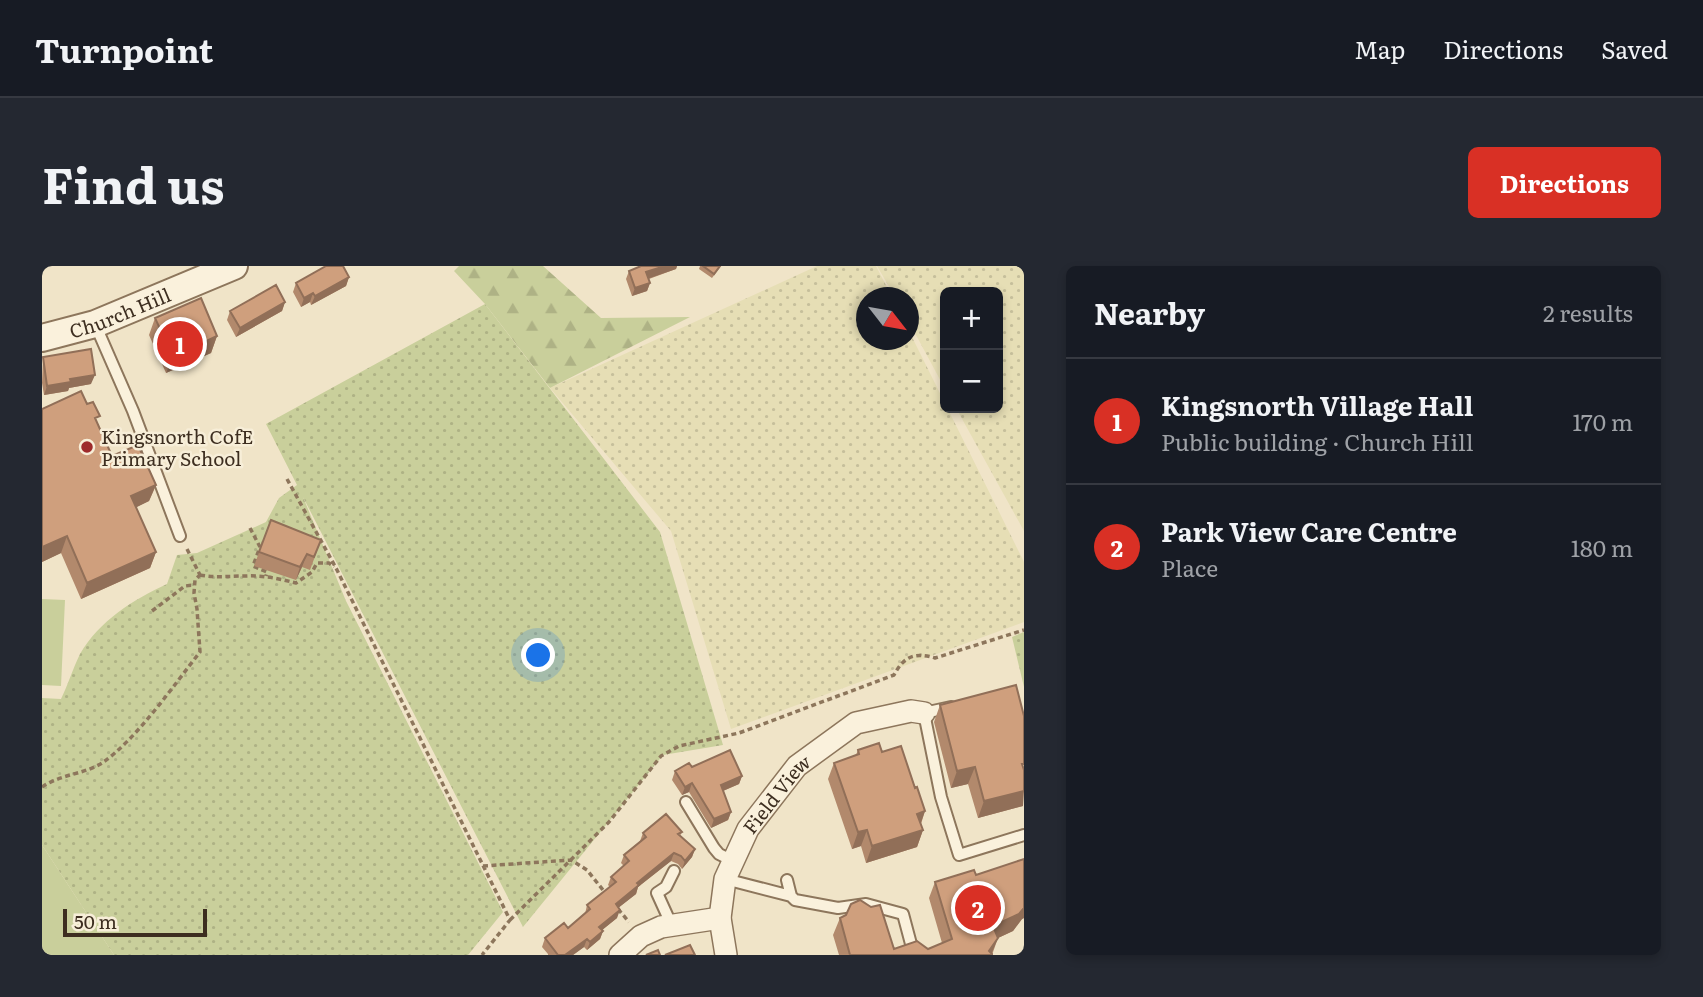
<!DOCTYPE html>
<html lang="en">
<head>
<meta charset="utf-8">
<style>
	body { margin:0; font-family:Literata,serif; background:#242831; color:#f1f3f6 }
	.controls { position:absolute; right:21px; top:21px; display:grid; overflow:hidden; border-radius:10px; box-shadow:0 4px 10px #0003 }
	.controls button { width:63px; height:63px; display:grid; place-items:center; padding:0; border:0; border-bottom:2px solid #363941; background:#171b24; color:#f1f3f6; font:35px sans-serif }
	.compass { position:absolute; left:814px; top:21px; width:63px; height:63px; border-radius:50%; background:#171b24; box-shadow:0 4px 10px #0003; rotate:121deg }
	.scale { position:absolute; left:21px; bottom:18px; width:144px; box-sizing:border-box; padding-left:7px; border:4px solid #3d2e20; border-top:0; font-size:19px; line-height:24px; white-space:nowrap; color:#3d2e20; -webkit-text-stroke:5px #f7eed8; paint-order:stroke }
	.you { position:absolute; left:497px; top:390px; width:24px; height:24px; margin:-18px; border:5px solid #fff; border-radius:50%; background:#1a73e8; box-shadow:0 0 0 10px #1a73e833 }
	.badge { display:grid; place-items:center; width:46px; height:46px; border-radius:50%; background:#d93025; color:#fff; font-size:23px; font-weight:700 }
	.pin { position:absolute; translate:-50% -50%; border:4px solid #fff; box-shadow:0 2px 7px #0006 }
	.list { margin:0; padding:0; list-style:none }
	h2 { display:flex; justify-content:space-between; align-items:center; height:91px; margin:0; padding:0 28px; font-size:30px }
	h2 small { font-size:23px; font-weight:400; color:#9ea1a6 }
	.list li { display:grid; grid-template-columns:46px 1fr auto; gap:21px; align-items:center; box-sizing:border-box; height:126px; padding:0 28px; border-top:2px solid #363941 }
	.list b { display:block; font-size:26px; white-space:nowrap }
	.list p { margin:0; font-size:23px; white-space:nowrap; color:#9ea1a6 }
	.list em { font-size:23px; font-style:normal; color:#9ea1a6 }
	.map { position:relative; flex:none; width:982px; height:689px; overflow:hidden; border-radius:10px }
	header { display:flex; align-items:center; gap:42px; box-sizing:border-box; height:98px; padding:0 35px; background:#171b24; border-bottom:2px solid #363941 }
	header strong { font-size:33px }
	nav { display:flex; gap:38px; margin-inline-start:auto; font-size:24px }
	.intro { display:flex; align-items:center; justify-content:space-between; box-sizing:border-box; height:168px; padding:0 42px }
	h1 { margin:0; font-size:49px }
	.button { padding:18px 32px; border-radius:10px; background:#d93025; color:#fff; font-size:24px; font-weight:700 }
	main { display:flex; gap:42px; padding:0 42px }
	aside { flex:1; background:#171b24; border-radius:10px; box-shadow:0 4px 10px #0003 }
	.map>svg:first-child { display:block }
</style>
</head>
<body>
<header>
<strong>Turnpoint</strong>
<nav><a>Map</a><a>Directions</a><a>Saved</a></nav>
</header>
<div class="intro"><h1>Find us</h1><a class="button">Directions</a></div>
<main>
<div class="map">
<svg width="982" height="689" viewBox="0 0 982 689">
	<defs>
		<pattern id="farmland-dots" width="8" height="8" patternUnits="userSpaceOnUse" patternTransform="scale(1.75)"><rect width="8" height="8" fill="#e6deb5"/><path d="M2 2h.1M6 6h.1" fill="none" stroke="#c6bf9b" stroke-width="1.8" stroke-linecap="round"/></pattern>
		<pattern id="forest-firs" width="22" height="20" patternUnits="userSpaceOnUse" patternTransform="scale(1.75)"><rect width="22" height="20" fill="#c9cf9b"/><path d="M5 1l3.5 6h-7zM16 11l3.5 6h-7z" fill="#aeb285"/></pattern>
		<pattern id="park-dots" width="8" height="8" patternUnits="userSpaceOnUse" patternTransform="scale(1.75)"><rect width="8" height="8" fill="#c9cf9b"/><path d="M2 2h.1M6 6h.1" fill="none" stroke="#aeb285" stroke-width="1.8" stroke-linecap="round"/></pattern>
	</defs>
	<rect width="100%" height="100%" fill="#f0e4c8"/>
	<path fill="url(#farmland-dots)" d="M 775,0 L 834,0 L 850,31 L 824,32 L 824,74 L 866,74 L 867,65 L 982,296 L 982,356 L 689,463 L 629,265 L 508,122 Z
		M 835,0 L 982,0 L 982,265 L 914,142 L 956,142 L 956,26 L 903,26 L 903,123 L 867,56 L 866,32 L 853,31 Z"/>
	<path fill="#c9cf9b" d="M 0,333 L 23,334 L 19,420 L 0,419 Z
		M 0,579 L 72,689 L 0,689 Z"/>
	<path fill="url(#forest-firs)" d="M 417,0 L 501,0 L 559,52 L 648,51 L 508,122 L 443,38 L 412,5 Z"/>
	<path fill="url(#park-dots)" d="M 443,38 L 618,266 L 681,479 L 621,489 L 481,661 L 261,231 L 304,335 L 461,646 L 426,689 L 72,689 L 0,579 L 0,432 L 19,433 C 26,419 31,402 38,388 C 57,355 92,333 125,318 L 135,289 L 155,287 L 224,256 L 237,232 L 255,219 L 224,158 Z
		M 982,366 L 982,421 L 970,371 Z"/>
	<g fill="none" stroke-linecap="round" stroke-linejoin="round">
		<g stroke="#8d765c" stroke-width="14">
			<path id="service" d="M 53,58 L 91,145 L 138,270
				M 909,441 L 882,447 L 899,531 L 917,589 L 982,569
				M 644,536 L 672,582 L 677,588 L 691,595
				M 683,613 L 749,630
				M 745,614 L 749,630 L 753,634 L 796,642 L 824,638 L 861,648 L 869,678
				M 630,660 L 615,627 L 624,621 L 632,605"/>
		</g>
		<g stroke="#8d765c" stroke-width="24">
			<g id="minor">
				<path d="M 578,689 L 599,670 L 619,661 L 678,652"/>
				<path id="s1" d="M 684,689 L 678,652 L 683,613 L 706,563 L 755,500 L 814,457 L 869,445 L 882,447"/>
			</g>
		</g>
		<g stroke="#8d765c" stroke-width="30">
			<g id="tertiary">
				<path id="s2" d="M 0,72 L 53,58 L 192,0"/>
			</g>
		</g>
		<path stroke="#8d765c" stroke-width="3.5" stroke-dasharray="5 3.5" stroke-linecap="butt" d="M 245,213 L 294,302 L 468,654 L 440,689
			M 208,262 L 218,281 L 211,300 L 225,306 L 224,310
			M 145,283 L 158,309
			M 158,309 C 174,312 188,310 204,310 C 221,309 238,313 254,317 L 270,306 L 275,297 L 287,297 L 292,301
			M 110,345 L 143,320 L 152,319
			M 0,521 C 19,508 43,508 60,497 C 94,474 132,419 158,386 L 155,343 L 152,327 L 153,314 L 158,309
			M 441,600 L 529,594 L 545,604 L 565,629
			M 576,643 L 587,656
			M 468,654 L 567,556 L 619,490 L 637,480 L 697,467 L 852,409 C 862,390 873,386 893,392 L 982,364"/>
		<use href="#service" stroke="#faf1dc" stroke-width="10"/>
		<use href="#minor" stroke="#faf1dc" stroke-width="21"/>
		<use href="#tertiary" stroke="#faf1dc" stroke-width="26"/>
	</g>
	<path fill="#b2896c" d="M 596,0 L 635,0 L 634,3 L 607,13 L 608,17 L 605,25 L 590,30 L 584,13 L 587,5 L 597,1 Z
		M 658,0 L 679,0 L 670,12 L 657,3 Z
		M 307,11 L 304,20 L 269,39 L 268,36 L 259,41 L 251,26 L 254,17 Z
		M 243,36 L 240,45 L 194,71 L 185,54 L 188,45 Z
		M 113,52 L 175,70 L 169,87 L 124,107 L 107,69 Z
		M 1,91 L 49,118 L 27,122 L 26,125 L 2,129 L 0,117 Z
		M 0,143 L 55,158 L 70,190 L 114,219 L 107,235 L 94,241 L 114,286 L 108,302 L 39,333 L 19,287 L 0,296 Z
		M 229,254 L 279,274 L 268,304 L 260,301 L 254,314 L 212,300 Z
		M 898,439 L 981,540 L 936,552 L 926,518 L 909,522 L 892,456 Z
		M 816,484 L 840,486 L 873,522 L 883,545 L 879,558 L 881,564 L 875,581 L 824,597 L 819,580 L 810,583 L 786,513 L 792,497 L 814,489 Z
		M 650,501 L 700,510 L 697,518 L 681,525 L 689,546 L 686,554 L 669,562 L 647,526 L 640,529 L 630,514 L 633,505 Z
		M 640,566 L 638,570 L 653,583 L 650,591 L 640,603 L 636,598 L 629,595 L 596,621 L 594,628 L 576,642 L 575,652 L 560,664 L 561,665 L 558,673 L 545,684 L 542,681 L 531,689 L 506,689 L 506,688 L 500,681 L 503,672 L 526,662 L 543,648 L 545,639 L 568,621 L 566,619 L 569,611 L 582,600 L 579,597 L 582,589 L 598,575 L 601,567 Z
		M 982,593 L 982,652 L 980,653 L 971,665 L 956,672 L 950,689 L 797,689 L 791,669 L 798,652 L 852,683 L 886,683 L 900,677 L 887,632 L 893,616 L 934,609 Z"/>
	<path fill="#916f58" d="M 623,0 L 635,0 L 634,3 L 602,14 L 604,6 Z
		M 307,11 L 304,20 L 269,39 L 273,30 Z
		M 608,17 L 605,25 L 590,30 L 593,22 Z
		M 271,27 L 268,36 L 259,41 L 262,32 Z
		M 243,36 L 240,45 L 194,71 L 198,62 Z
		M 175,70 L 169,87 L 124,107 L 131,91 Z
		M 53,109 L 49,118 L 27,122 L 26,125 L 2,129 L 5,120 L 28,113 Z
		M 114,219 L 107,235 L 83,247 L 89,230 Z
		M 25,270 L 19,287 L 0,296 L 0,281 Z
		M 114,286 L 108,302 L 39,333 L 45,317 Z
		M 265,288 L 260,301 L 254,314 L 258,301 Z
		M 933,501 L 926,518 L 909,522 L 915,505 Z
		M 700,510 L 697,518 L 676,527 L 679,519 Z
		M 650,517 L 647,526 L 640,529 L 643,521 Z
		M 982,525 L 981,540 L 936,552 L 942,535 Z
		M 883,545 L 877,562 L 875,548 Z
		M 689,546 L 686,554 L 669,562 L 672,553 Z
		M 825,564 L 819,580 L 810,583 L 816,566 Z
		M 881,564 L 875,581 L 824,597 L 830,580 Z
		M 653,583 L 650,591 L 640,603 L 643,595 Z
		M 632,587 L 629,595 L 596,621 L 594,628 L 571,646 L 574,638 L 595,617 Z
		M 982,642 L 982,652 L 980,653 L 971,665 L 956,672 L 949,689 L 946,689 L 951,660 Z
		M 578,644 L 575,652 L 554,669 L 557,661 Z
		M 561,665 L 558,673 L 545,684 L 548,676 Z
		M 545,673 L 542,681 L 531,689 L 523,689 Z"/>
	<path fill="#cf9f7d" stroke="#916f58" stroke-width="2" d="M 284,0 L 301,0 L 307,11 L 273,30 L 271,27 L 262,32 L 254,17 Z
		M 599,0 L 623,0 L 604,6 L 608,17 L 593,22 L 587,5 Z
		M 661,0 L 678,0 L 672,8 Z
		M 234,19 L 243,36 L 198,62 L 188,45 Z
		M 159,32 L 175,70 L 131,91 L 113,52 Z
		M 49,83 L 53,109 L 28,113 L 29,116 L 5,120 L 1,91 Z
		M 39,125 L 45,138 L 51,136 L 58,150 L 53,152 L 70,190 L 96,179 L 114,219 L 89,230 L 114,286 L 45,317 L 25,270 L 0,281 L 0,143 Z
		M 229,254 L 279,274 L 272,291 L 265,288 L 258,301 L 217,286 Z
		M 974,419 L 982,450 L 982,498 L 980,498 L 982,504 L 982,525 L 942,535 L 933,501 L 915,505 L 898,439 Z
		M 837,477 L 840,486 L 859,480 L 873,522 L 875,521 L 883,545 L 875,548 L 881,564 L 830,580 L 825,564 L 816,566 L 792,497 L 817,488 L 816,484 Z
		M 688,484 L 700,510 L 679,519 L 689,546 L 672,553 L 650,517 L 643,521 L 633,505 L 647,497 L 650,501 Z
		M 624,548 L 640,566 L 636,568 L 653,583 L 643,595 L 639,590 L 632,587 L 595,617 L 597,619 L 574,638 L 578,644 L 557,661 L 561,665 L 548,676 L 545,673 L 523,689 L 516,689 L 503,672 L 522,657 L 526,662 L 548,643 L 545,639 L 574,616 L 569,611 L 587,595 L 582,589 L 604,571 L 601,567 Z
		M 982,593 L 982,642 L 977,648 L 951,660 L 956,672 L 947,685 L 950,688 L 950,689 L 808,689 L 798,652 L 804,649 L 809,638 L 818,634 L 829,641 L 838,639 L 852,683 L 875,675 L 886,683 L 910,673 L 893,616 L 932,604 L 934,609 Z
		M 648,679 L 653,689 L 623,689 Z
		M 616,684 L 618,689 L 604,689 Z"/>
	<circle fill="#9e2a2b" stroke="#f7eed8" stroke-width="2.5" cx="45" cy="181" r="7"/>
	<g text-anchor="middle" dominant-baseline="central" stroke-width="5" stroke-linejoin="round" paint-order="stroke">
		<g font-size="19" fill="#3d2e20" stroke="#f7eed8">
			<text stroke="none"><textPath href="#s2" startOffset="82">Church Hill</textPath></text>
			<text stroke="none"><textPath href="#s1" startOffset="177">Field View</textPath></text>
		</g>
		<g font-size="19" fill="#3d2e20" stroke="#f7eed8" text-anchor="start">
			<text x="59" y="170">Kingsnorth CofE<tspan x="59" dy="22">Primary School</tspan></text>
		</g>
	</g>
</svg>
<div class="controls">
<button>+</button>
<button>−</button>
</div>
<svg class="compass" viewBox="-18 -18 36 36"><path d="M0-13l5 13h-10z" fill="#e53935"/><path d="M0 13l5-13h-10z" fill="#9ea1a6"/></svg>
<div class="scale">50 m</div>
<div class="you"></div>
<div class="pin badge" style="left:138px;top:78px">1</div>
<div class="pin badge" style="left:936px;top:642px">2</div>
</div>
<aside>
<h2>Nearby<small>2 results</small></h2>
<ul class="list">
<li><span class="badge">1</span><div><b>Kingsnorth Village Hall</b><p>Public building · Church Hill</p></div><em>170 m</em></li>
<li><span class="badge">2</span><div><b>Park View Care Centre</b><p>Place</p></div><em>180 m</em></li>
</ul>
</aside>
</main>
</body>
</html>
